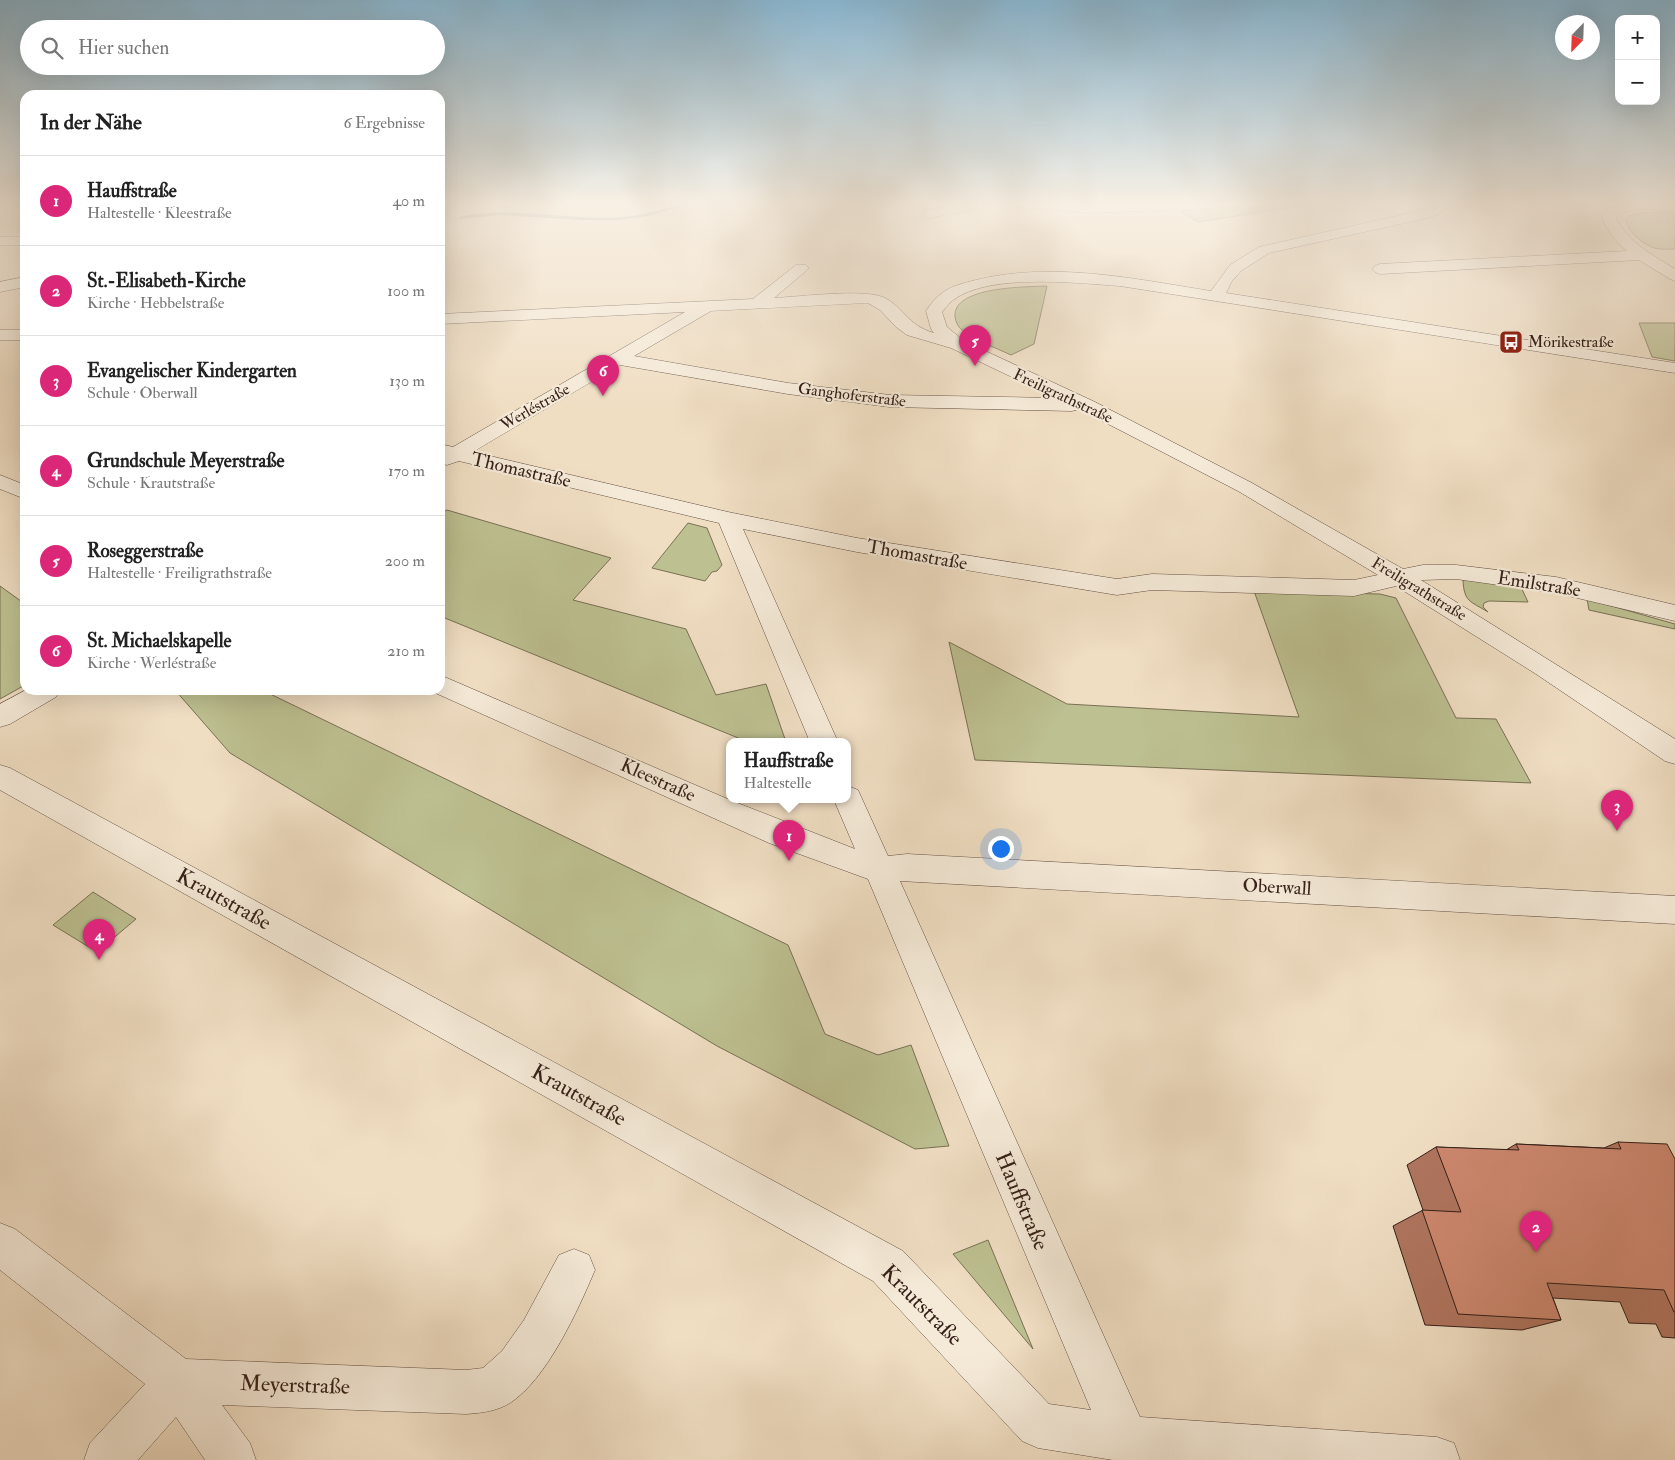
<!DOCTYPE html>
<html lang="de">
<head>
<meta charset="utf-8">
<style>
	body { margin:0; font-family:"IM FELL Double Pica",serif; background:#f2f2f2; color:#222 }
	.controls { position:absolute; right:15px; top:15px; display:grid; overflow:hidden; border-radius:10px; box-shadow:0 5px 20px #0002 }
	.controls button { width:45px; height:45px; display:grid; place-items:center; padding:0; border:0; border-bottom:1px solid #e0e0e0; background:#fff; color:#222; font:25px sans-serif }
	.compass { position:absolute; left:1555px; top:15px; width:45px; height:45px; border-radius:50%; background:#fff; box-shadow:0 5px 20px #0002; rotate:203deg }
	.you { position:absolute; left:1000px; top:848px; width:18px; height:18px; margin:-12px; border:4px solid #fff; border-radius:50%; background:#1a73e8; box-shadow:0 0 0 8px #1a73e833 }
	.badge { display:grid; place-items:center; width:32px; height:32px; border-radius:50%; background:#db2777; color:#fff; font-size:16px; font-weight:700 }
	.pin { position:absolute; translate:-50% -41px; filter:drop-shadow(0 1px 2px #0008) }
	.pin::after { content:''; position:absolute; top:26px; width:18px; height:15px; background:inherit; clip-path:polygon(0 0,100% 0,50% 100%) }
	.popup { position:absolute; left:726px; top:738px; width:125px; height:65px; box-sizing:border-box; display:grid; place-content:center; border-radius:10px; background:#fff; filter:drop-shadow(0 1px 4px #0005); font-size:16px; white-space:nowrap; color:#767676 }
	.popup b { font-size:19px; color:#222 }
	.popup::after { content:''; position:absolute; left:50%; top:100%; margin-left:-10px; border:10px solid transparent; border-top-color:#fff }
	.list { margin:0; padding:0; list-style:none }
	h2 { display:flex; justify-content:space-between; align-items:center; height:65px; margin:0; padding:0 20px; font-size:21px }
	h2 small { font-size:16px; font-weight:400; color:#767676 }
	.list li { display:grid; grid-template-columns:32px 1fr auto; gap:15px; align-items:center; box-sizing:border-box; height:90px; padding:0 20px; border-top:1px solid #e0e0e0 }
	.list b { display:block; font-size:19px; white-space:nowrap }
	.list p { margin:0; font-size:16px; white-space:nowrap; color:#767676 }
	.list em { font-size:16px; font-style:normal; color:#767676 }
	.icon { flex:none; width:28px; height:28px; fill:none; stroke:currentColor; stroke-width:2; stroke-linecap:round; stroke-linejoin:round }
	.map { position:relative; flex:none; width:1675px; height:1460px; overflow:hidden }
	.search { position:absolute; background:#fff; box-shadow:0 5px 20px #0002; left:20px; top:20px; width:425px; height:55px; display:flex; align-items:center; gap:12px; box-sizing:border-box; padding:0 18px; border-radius:28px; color:#767676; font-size:19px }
	.panel { position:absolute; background:#fff; box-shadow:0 5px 20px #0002; left:20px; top:90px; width:425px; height:605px; border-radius:15px }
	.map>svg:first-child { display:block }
</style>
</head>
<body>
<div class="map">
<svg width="1675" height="1460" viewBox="0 0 1675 1460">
	<rect width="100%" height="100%" fill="#f0dec3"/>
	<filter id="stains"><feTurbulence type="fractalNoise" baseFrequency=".004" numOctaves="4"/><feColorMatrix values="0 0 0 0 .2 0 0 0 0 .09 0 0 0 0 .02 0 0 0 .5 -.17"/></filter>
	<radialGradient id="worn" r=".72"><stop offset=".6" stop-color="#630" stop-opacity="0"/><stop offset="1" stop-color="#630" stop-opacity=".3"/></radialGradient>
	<path fill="#bdc091" stroke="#797055" d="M 1249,203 L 1319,203 L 1198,222 L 1181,212 L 1209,206 Z
		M 1661,212 L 1675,214 L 1675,249 C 1668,249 1661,250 1654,248 C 1643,244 1626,231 1626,219 L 1629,216 L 1639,213 Z
		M 1047,286 L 1034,344 L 1011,355 C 994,347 976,341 962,330 C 958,327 956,322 955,317 C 952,286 1028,287 1047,286 Z
		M 1639,323 L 1675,323 L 1675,361 L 1652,357 Z
		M 447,510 L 611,558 L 573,600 L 686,629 L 716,695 L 766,684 L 786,742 L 748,742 L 440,616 L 440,514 Z
		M 688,523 L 707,528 L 722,565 L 717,571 L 712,572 L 705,581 L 652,568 Z
		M 1466,579 L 1520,585 L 1528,602 L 1489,601 L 1484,603 L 1483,607 L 1488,612 C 1470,601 1464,602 1463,580 Z
		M 0,586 L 25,604 L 25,685 L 0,699 Z
		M 1254,591 L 1380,594 L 1396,598 L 1456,718 L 1496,719 L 1531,783 L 975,760 L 949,642 L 1067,704 L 1299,717 Z
		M 1587,599 L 1675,624 L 1675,629 L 1589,610 Z
		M 175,690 L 262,690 L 788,945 L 825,1034 L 878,1055 L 911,1045 L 949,1146 L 915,1149 L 717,1046 L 230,753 Z
		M 93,892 L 136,919 L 97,952 L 53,925 Z
		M 988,1240 L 1033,1349 L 953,1254 Z"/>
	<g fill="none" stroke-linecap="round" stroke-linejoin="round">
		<path fill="#727e75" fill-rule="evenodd" d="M 687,203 L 694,203 L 648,216 L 621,220 L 581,220 L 500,215 L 460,219 L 458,218 C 466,214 478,214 488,213 C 525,211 563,217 600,218 C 630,219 658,211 687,203 Z"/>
		<g stroke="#645044" stroke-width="1">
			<path id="minor" d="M 964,203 L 992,203 L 985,207 L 928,218 L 921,214 L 923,211 Z
				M 1011,203 L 1093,205 L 1240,203 L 1233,207 L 1093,213 L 1018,207 Z
				M 1435,203 L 1451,203 L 1437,215 L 1423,219 L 1269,253 L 1241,271 L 1232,281 L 1226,293 L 1675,363 L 1675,373 L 1120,286 C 1077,283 989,273 953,300 C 949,303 946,308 942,312 L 947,327 L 964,341 L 1095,402 L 1252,483 L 1403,569 L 1423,565 L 1456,565 L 1556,577 L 1675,605 L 1675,621 L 1556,593 L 1456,579 L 1421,580 L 1675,739 L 1675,764 L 1665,761 L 1536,674 L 1396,586 L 1354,596 L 1152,590 L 1117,595 L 857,552 L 743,529 L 838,742 L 810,742 L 719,523 L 459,461 L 447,465 L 440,463 L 440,444 L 453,447 L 685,312 L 440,324 L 440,314 L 753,299 L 796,265 L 806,265 L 809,268 L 806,271 L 774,298 C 799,297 865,288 885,298 C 904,308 907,325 934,333 L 931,329 L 926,311 C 930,305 935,298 941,294 C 950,286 964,283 976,280 C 1053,261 1135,279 1211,291 L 1230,265 L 1259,247 L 1415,212 L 1427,209 ZM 868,303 L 880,310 L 896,327 L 907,335 L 951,348 L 1056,398 L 890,395 L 788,383 L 634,356 L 711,311 ZM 620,365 L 788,394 L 890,407 L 1072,411 L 1079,409 L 1238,491 L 1378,575 L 1354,580 L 1152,574 L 1117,579 L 857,538 L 728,512 L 473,452 Z
				M 1584,203 L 1601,203 L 1611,208 L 1626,203 L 1675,204 L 1675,212 C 1657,210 1630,204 1616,218 C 1628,243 1653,255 1675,269 L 1675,281 L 1670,279 L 1639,260 L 1380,274 L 1375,272 L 1372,269 L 1375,266 L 1380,264 L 1627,251 C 1616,242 1608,232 1602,218 L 1603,215 Z
				M 0,237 L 25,237 L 25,245 L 0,245 Z
				M 25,277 L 25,287 L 0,292 L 0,282 Z
				M 0,330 L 25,330 L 25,340 L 0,340 Z
				M 0,475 L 25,485 L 25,499 L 0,489 Z
				M 440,675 L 730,800 L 855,849 L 834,800 L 848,800 L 848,786 L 858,790 L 888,856 L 907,854 L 1675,896 L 1675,924 L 900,881 L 1140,1417 L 1437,1437 L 1454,1443 L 1460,1460 L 1113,1460 L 1038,1448 L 1022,1441 L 873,1281 L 0,790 L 0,765 L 10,768 L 903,1251 L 1049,1404 L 1091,1410 L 868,879 L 769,843 L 431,691 L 440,690 Z
				M 26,690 L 60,690 L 56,697 L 10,724 L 0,727 L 0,704 Z
				M 0,1223 L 15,1229 L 186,1359 L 466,1370 L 483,1368 L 502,1351 L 524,1320 L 559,1255 L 574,1249 L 589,1255 L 595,1270 C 578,1310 547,1379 510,1403 C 497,1411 482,1413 466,1414 L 222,1405 L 250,1443 L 256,1460 L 205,1460 L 176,1417 L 138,1460 L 84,1460 L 90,1443 L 145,1384 L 0,1270 Z"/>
		</g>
		<use href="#minor" fill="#f5ead8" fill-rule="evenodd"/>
	</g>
	<path fill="#b0755f" stroke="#352019" d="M 1618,1142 L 1675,1159 L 1675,1338 L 1662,1337 L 1656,1324 L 1629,1323 L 1620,1302 L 1553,1298 L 1561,1320 L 1522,1330 L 1425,1325 L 1393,1226 L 1423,1210 L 1407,1165 L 1436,1147 L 1506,1150 L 1516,1144 L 1604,1148 Z"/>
	<path fill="#cd886f" stroke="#352019" d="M 1618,1142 L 1667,1144 L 1675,1159 L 1675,1312 L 1674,1312 L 1664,1290 L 1547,1283 L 1561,1320 L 1458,1314 L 1422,1210 L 1461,1212 L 1436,1147 L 1519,1150 L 1516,1144 L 1621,1149 Z"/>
	<linearGradient id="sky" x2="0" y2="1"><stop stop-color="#89b7d2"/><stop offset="0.5" stop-color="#f8f0e4"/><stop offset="1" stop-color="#f8f0e4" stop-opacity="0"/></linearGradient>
	<rect width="1675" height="407" fill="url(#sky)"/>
	<defs>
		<g id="bus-square" transform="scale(1.25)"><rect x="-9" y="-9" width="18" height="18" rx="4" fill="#8f2418" stroke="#f5ead8"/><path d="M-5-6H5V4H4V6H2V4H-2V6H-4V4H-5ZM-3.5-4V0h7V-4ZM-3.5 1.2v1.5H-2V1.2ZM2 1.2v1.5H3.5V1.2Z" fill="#fff"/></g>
	</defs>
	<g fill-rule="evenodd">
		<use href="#bus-square" x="1511" y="342"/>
	</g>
	<g text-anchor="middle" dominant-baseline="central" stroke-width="4.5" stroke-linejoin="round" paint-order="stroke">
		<g font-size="16" fill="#352019" stroke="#f5ead8" text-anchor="start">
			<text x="1528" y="342">Mörikestraße</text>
		</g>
		<g font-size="16" fill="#352019" stroke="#f5ead8">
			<text transform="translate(852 395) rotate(7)">Ganghoferstraße</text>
			<text transform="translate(1063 396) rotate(25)">Freiligrathstraße</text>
			<text transform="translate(535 407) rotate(-30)">Werléstraße</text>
			<text transform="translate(1419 589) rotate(31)">Freiligrathstraße</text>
		</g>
		<g font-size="19" fill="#352019" stroke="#f5ead8">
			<text transform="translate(521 470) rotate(13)">Thomastraße</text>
			<text transform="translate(917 555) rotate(10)">Thomastraße</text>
			<text transform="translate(1539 584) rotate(9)">Emilstraße</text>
			<text transform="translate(658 780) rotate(24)">Kleestraße</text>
			<text transform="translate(1277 887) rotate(3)">Oberwall</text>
		</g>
		<g font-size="22" fill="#352019" stroke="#f5ead8">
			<text transform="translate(224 899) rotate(29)">Krautstraße</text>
			<text transform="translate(579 1095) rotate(29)">Krautstraße</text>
			<text transform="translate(1022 1201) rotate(67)">Hauffstraße</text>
			<text transform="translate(922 1305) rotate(45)">Krautstraße</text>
			<text transform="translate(295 1385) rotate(2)">Meyerstraße</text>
		</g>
	</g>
	<rect width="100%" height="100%" filter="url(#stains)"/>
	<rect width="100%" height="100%" fill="url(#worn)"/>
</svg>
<div class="controls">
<button>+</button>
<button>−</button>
</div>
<svg class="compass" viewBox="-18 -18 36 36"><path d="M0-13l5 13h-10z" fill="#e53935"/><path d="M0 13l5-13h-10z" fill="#767676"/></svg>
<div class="you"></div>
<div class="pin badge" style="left:789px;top:861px">1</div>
<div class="popup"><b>Hauffstraße</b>Haltestelle</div>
<div class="pin badge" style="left:1536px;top:1252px">2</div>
<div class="pin badge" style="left:1617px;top:831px">3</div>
<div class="pin badge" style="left:99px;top:960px">4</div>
<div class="pin badge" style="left:975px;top:366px">5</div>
<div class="pin badge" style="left:603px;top:396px">6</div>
<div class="search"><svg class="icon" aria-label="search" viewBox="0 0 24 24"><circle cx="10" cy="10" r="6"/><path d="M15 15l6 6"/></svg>Hier suchen</div>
<section class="panel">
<h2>In der Nähe<small>6 Ergebnisse</small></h2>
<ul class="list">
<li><span class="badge">1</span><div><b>Hauffstraße</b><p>Haltestelle · Kleestraße</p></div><em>40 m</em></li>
<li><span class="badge">2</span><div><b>St.-Elisabeth-Kirche</b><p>Kirche · Hebbelstraße</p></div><em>100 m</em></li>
<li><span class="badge">3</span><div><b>Evangelischer Kindergarten</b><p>Schule · Oberwall</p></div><em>130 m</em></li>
<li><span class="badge">4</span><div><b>Grundschule Meyerstraße</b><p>Schule · Krautstraße</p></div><em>170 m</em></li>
<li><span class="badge">5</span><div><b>Roseggerstraße</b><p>Haltestelle · Freiligrathstraße</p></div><em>200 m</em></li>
<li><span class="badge">6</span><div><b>St. Michaelskapelle</b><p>Kirche · Werléstraße</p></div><em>210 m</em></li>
</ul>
</section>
</div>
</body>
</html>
